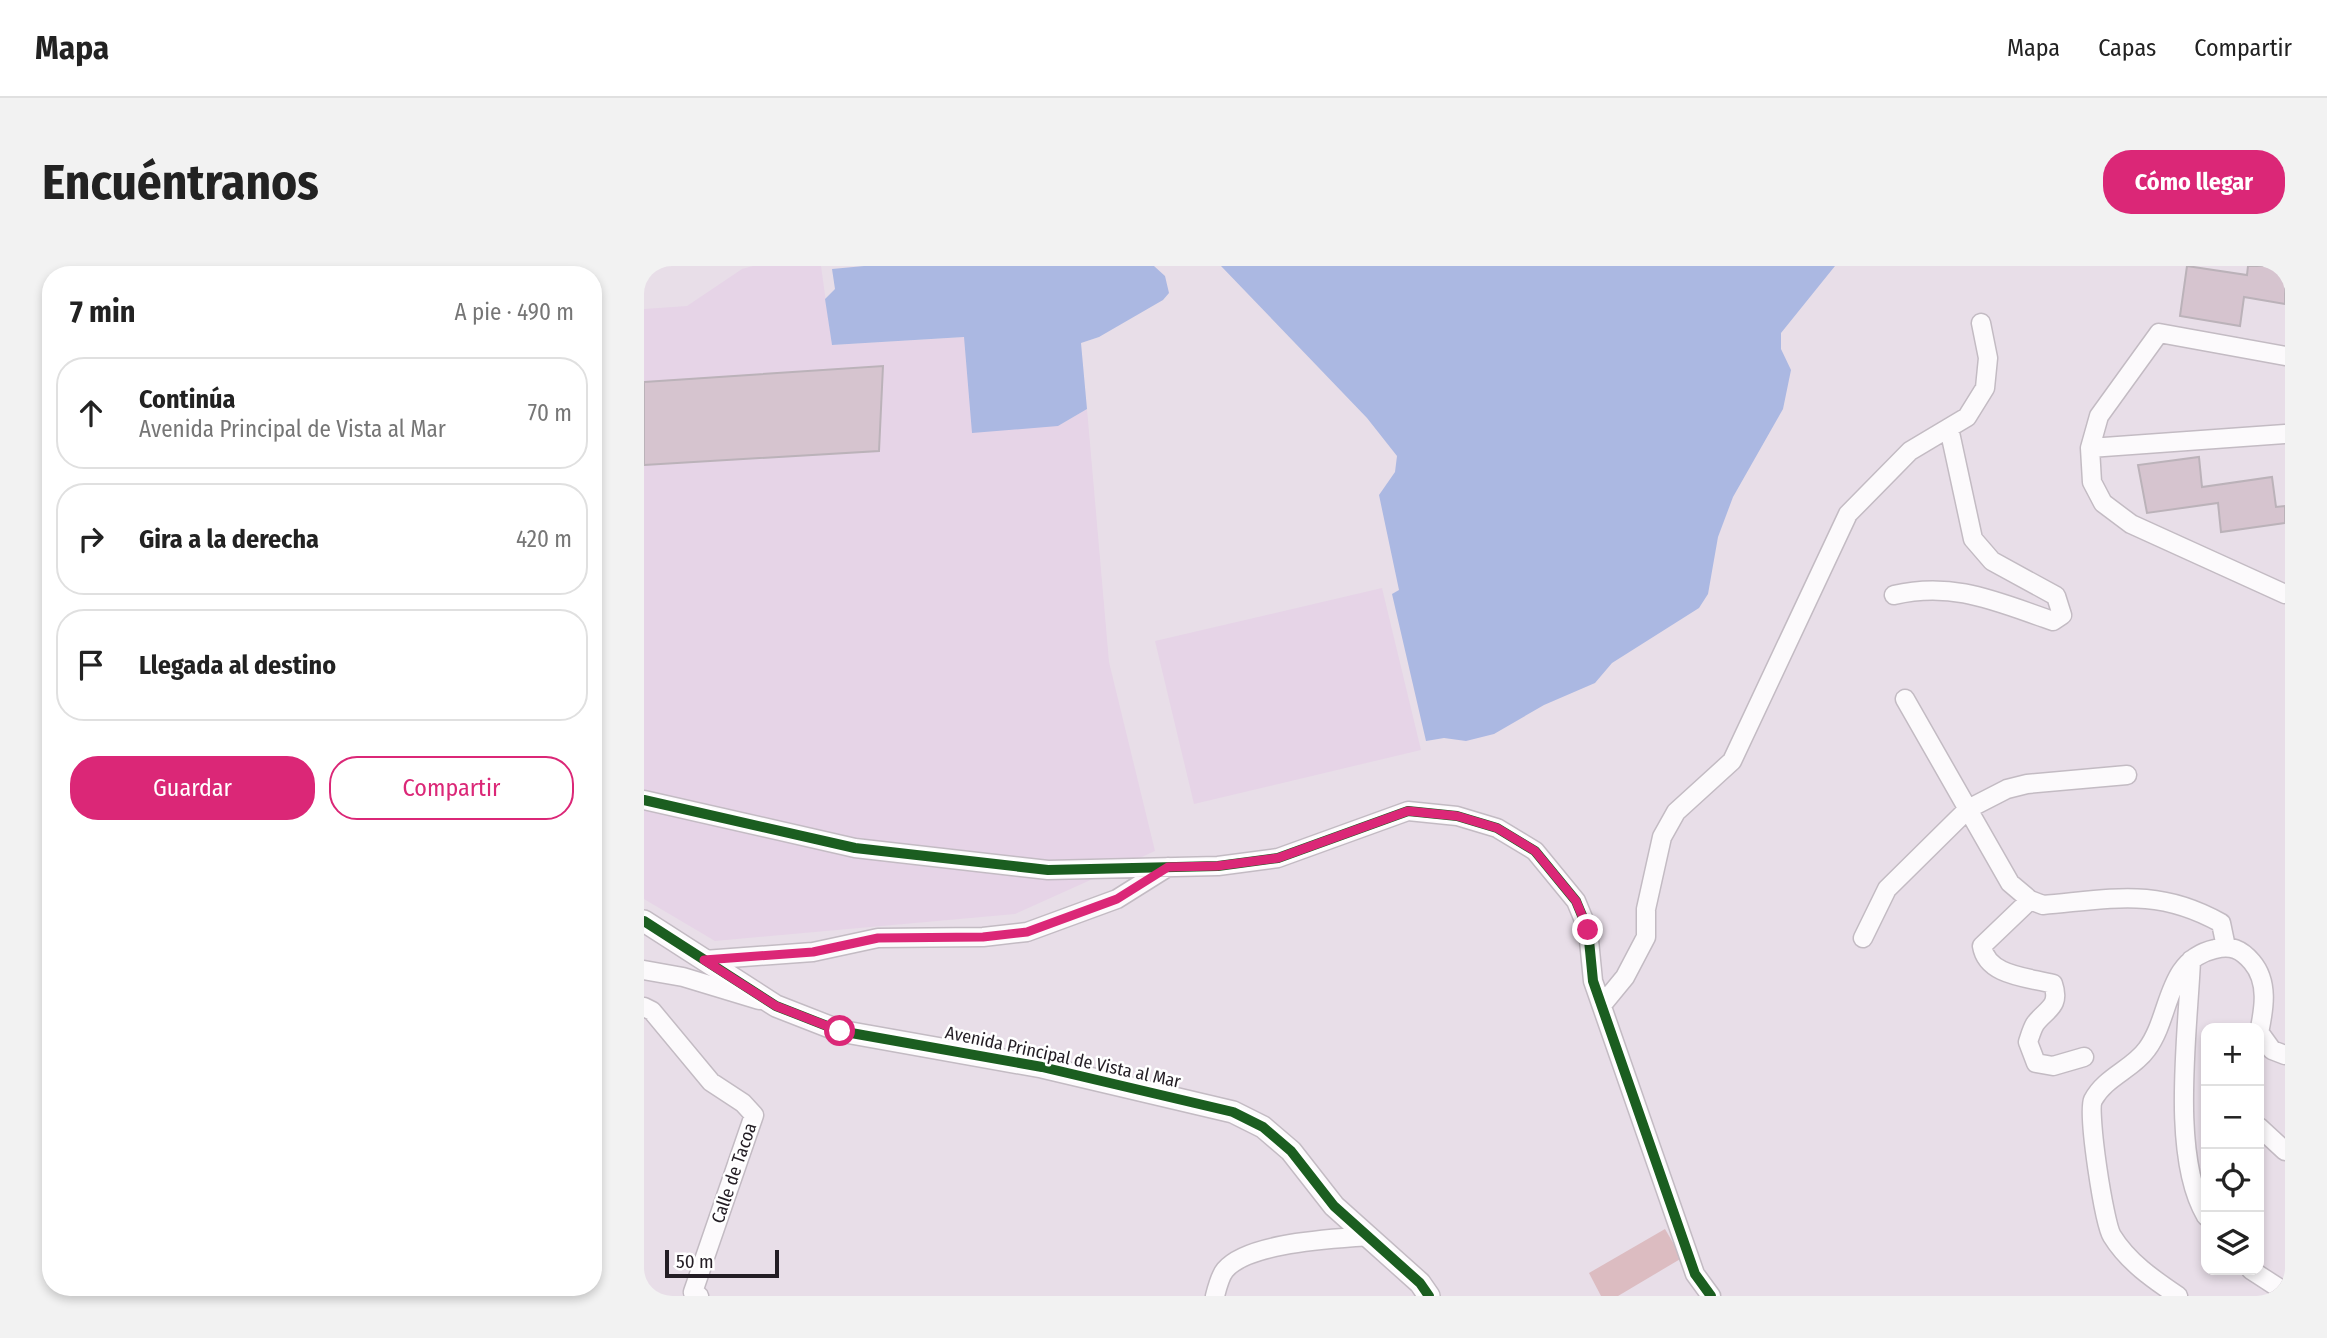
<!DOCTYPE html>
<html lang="es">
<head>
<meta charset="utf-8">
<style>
	body { margin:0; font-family:"Fira Sans Condensed",sans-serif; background:#f2f2f2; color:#222 }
	.controls { position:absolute; right:21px; bottom:21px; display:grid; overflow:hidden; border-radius:14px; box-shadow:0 4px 10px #0003 }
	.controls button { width:63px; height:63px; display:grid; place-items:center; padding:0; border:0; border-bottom:2px solid #e0e0e0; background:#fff; color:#222; font:35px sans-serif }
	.scale { position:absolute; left:21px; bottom:18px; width:114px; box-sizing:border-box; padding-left:7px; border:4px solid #231d24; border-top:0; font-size:19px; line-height:24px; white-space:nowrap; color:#231d24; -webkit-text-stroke:5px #fff; paint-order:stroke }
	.stop { position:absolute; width:21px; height:21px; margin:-16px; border:5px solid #db2777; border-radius:50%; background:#fff }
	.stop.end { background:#db2777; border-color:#fff; box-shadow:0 2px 7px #0008 }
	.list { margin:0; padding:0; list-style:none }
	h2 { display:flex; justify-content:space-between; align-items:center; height:91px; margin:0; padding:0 28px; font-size:30px }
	h2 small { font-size:23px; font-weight:400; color:#767676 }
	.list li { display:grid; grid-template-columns:46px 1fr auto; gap:21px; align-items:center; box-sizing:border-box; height:112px; margin:0 14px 14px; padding:0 14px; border:2px solid #e0e0e0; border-radius:28px }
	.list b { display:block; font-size:26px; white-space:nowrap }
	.list p { margin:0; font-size:23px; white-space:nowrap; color:#767676 }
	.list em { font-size:23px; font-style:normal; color:#767676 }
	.actions { display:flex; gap:14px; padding:21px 28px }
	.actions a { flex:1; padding:16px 0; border:2px solid #db2777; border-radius:28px; text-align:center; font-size:24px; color:#db2777 }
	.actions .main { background:#db2777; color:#fff }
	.icon { flex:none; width:38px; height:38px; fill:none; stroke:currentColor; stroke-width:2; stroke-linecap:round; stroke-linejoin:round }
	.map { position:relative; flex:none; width:1641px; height:1030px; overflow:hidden; border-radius:28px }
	header { display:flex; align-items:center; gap:42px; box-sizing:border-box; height:98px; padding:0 35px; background:#fff; border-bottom:2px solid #e0e0e0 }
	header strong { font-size:33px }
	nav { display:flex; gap:38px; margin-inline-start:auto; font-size:24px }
	.intro { display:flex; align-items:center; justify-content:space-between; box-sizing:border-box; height:168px; padding:0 42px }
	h1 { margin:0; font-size:49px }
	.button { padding:18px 32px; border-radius:28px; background:#db2777; color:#fff; font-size:24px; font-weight:700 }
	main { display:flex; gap:42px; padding:0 42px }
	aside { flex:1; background:#fff; border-radius:28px; box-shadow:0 4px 10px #0003 }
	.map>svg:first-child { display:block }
</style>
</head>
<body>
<header>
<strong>Mapa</strong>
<nav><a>Mapa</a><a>Capas</a><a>Compartir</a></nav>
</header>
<div class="intro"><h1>Encuéntranos</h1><a class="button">Cómo llegar</a></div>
<main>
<aside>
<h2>7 min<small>A pie · 490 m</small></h2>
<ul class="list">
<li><svg class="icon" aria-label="ahead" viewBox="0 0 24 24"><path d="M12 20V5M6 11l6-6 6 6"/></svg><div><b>Continúa</b><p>Avenida Principal de Vista al Mar</p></div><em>70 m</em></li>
<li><svg class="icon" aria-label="right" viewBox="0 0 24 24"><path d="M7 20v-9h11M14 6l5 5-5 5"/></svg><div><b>Gira a la derecha</b></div><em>420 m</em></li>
<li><svg class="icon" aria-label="arrive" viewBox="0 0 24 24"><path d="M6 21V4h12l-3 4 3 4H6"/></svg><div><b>Llegada al destino</b></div></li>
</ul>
<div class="actions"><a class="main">Guardar</a><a>Compartir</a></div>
</aside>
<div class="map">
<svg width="1641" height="1030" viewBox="0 0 1641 1030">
	<rect width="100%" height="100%" fill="#e8dee8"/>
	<path fill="#e6d4e7" d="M 109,0 L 177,0 L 188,79 L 320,71 L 414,160 L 443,143 L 465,396 L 511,585 L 371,648 L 71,675 L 0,633 L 0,43 L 43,40 L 98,3 Z
		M 738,322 L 777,484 L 550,538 L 511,375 Z"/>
	<path fill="#dcbcc1" d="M 1021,963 L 1038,992 L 974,1030 L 957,1030 L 945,1007 Z"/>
	<path fill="#abb8e2" d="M 220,0 L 510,0 L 521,10 L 525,27 L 519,34 L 455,71 L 437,77 L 443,143 L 414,160 L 328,167 L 320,71 L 188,79 L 181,33 L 191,23 L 188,3 Z
		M 577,0 L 1191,0 L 1137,67 L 1137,83 L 1147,104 L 1139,143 L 1089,231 L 1074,271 L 1064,328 L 1055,342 L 968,397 L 951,417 L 900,439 L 850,468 L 822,475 L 800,472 L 782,475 L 748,328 L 755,324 L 735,229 L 751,206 L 753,190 L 723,152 Z"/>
	<path fill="#d6c4cf" stroke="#bbb2b9" stroke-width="2" d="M 1543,0 L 1603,9 L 1604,0 L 1641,0 L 1641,38 L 1600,31 L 1596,60 L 1536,50 Z
		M 239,100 L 235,185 L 0,199 L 0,116 Z
		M 1555,191 L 1558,221 L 1628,211 L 1632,241 L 1641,240 L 1641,257 L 1577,266 L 1574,237 L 1503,247 L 1494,199 Z"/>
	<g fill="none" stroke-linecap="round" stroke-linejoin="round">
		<g stroke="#c3bbc3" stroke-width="21">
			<path id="minor" d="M 1641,90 L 1515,67 L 1455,150 L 1446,182 L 1448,216 L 1459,237 L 1487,258 L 1641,328
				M 1446,182 L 1641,168
				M 1250,329 C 1310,315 1353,336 1409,355 L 1418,349 L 1412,330 L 1348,295 L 1329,273 L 1305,162
				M 1261,433 L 1366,617 L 1386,634 L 1399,639 C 1468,633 1513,621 1577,657 L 1582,681
				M 0,534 L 211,582 L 404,604 L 574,600 L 634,592 L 764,545 L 813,550 L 853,562 L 891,585 L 932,635 L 944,664 L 949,715 L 1051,1008 L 1067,1030
				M 1386,634 L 1338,680 C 1343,710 1383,711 1409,718 C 1417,741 1402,743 1391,758 C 1388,763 1386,770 1384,776 L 1392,797 L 1409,800 L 1440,791
				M 1219,672 L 1243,623 L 1324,543 L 1363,523 L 1383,518 L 1483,509
				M 60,694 L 169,686 L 234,672 L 339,671 L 383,666 L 473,633 L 524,601
				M 1547,694 C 1544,765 1526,890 1562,950
				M 0,704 L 39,711 L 115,734
				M 958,739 L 981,711 L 1002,671 L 1002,643 L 1018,571 L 1032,546 L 1088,495 L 1204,248 L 1266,185 L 1323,151 L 1341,122 L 1344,92 L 1337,57
				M 0,741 L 8,745 L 67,816 L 99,837 L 110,849 L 49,1026 L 55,1030
				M 1615,766 L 1628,784 L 1641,789
				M 1615,861 L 1641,885
				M 1607,1004 L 1641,1026
				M 571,1030 C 573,1022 576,1010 581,1004 C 604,976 691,973 725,970
				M 1534,1030 C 1509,1013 1484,996 1468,970 C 1460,957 1443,846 1449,834 C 1461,811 1489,803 1503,783 C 1528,749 1521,694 1571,683 C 1587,679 1597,683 1608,696 C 1625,716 1620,743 1615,767"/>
		</g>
		<g stroke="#c3bbc3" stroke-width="24">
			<path id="tertiary" d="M 0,655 L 132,740 L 196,765 L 398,801 L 589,846 L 619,861 L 647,885 L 690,940 L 776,1017 L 785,1030"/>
		</g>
		<use href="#minor" stroke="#fcfafc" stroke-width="18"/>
		<use href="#tertiary" stroke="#fcfafc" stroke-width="21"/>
		<g stroke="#fff" stroke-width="15">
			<path id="cycleway" d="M 0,534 L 211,582 L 404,604 L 574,600 L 634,592 L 764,545 L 813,550 L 853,562 L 891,585 L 932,635 L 944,664 L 949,715 L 1051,1008 L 1067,1030
				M 0,655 L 132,740 L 196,765 L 398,801 L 589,846 L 619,861 L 647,885 L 690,940 L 776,1017 L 785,1030"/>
		</g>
		<use href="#cycleway" stroke="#1b5e20" stroke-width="10"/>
	</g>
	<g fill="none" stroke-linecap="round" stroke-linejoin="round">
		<path stroke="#db2777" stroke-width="9" d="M 196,765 L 132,740 L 60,694 L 169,686 L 234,672 L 339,671 L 383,666 L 473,633 L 524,601 L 573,600 L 634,592 L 764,545 L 813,550 L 853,562 L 891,585 L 932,635 L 944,664"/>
	</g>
	<g text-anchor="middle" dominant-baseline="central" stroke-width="5" stroke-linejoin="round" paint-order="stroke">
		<g font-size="18" fill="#231d24" stroke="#fff">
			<text transform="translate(419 791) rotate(12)">Avenida Principal de Vista al Mar</text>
			<text transform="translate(90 907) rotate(-71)">Calle de Tacoa</text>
		</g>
	</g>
</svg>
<div class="controls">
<button>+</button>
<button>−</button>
<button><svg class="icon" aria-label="locate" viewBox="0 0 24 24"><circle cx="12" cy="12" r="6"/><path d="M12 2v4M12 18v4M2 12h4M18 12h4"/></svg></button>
<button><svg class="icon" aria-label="layers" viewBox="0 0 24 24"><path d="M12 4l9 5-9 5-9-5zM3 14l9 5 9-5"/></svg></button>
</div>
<div class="scale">50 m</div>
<div class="stop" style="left:196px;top:765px"></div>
<div class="stop end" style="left:944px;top:664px"></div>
</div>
</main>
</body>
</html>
